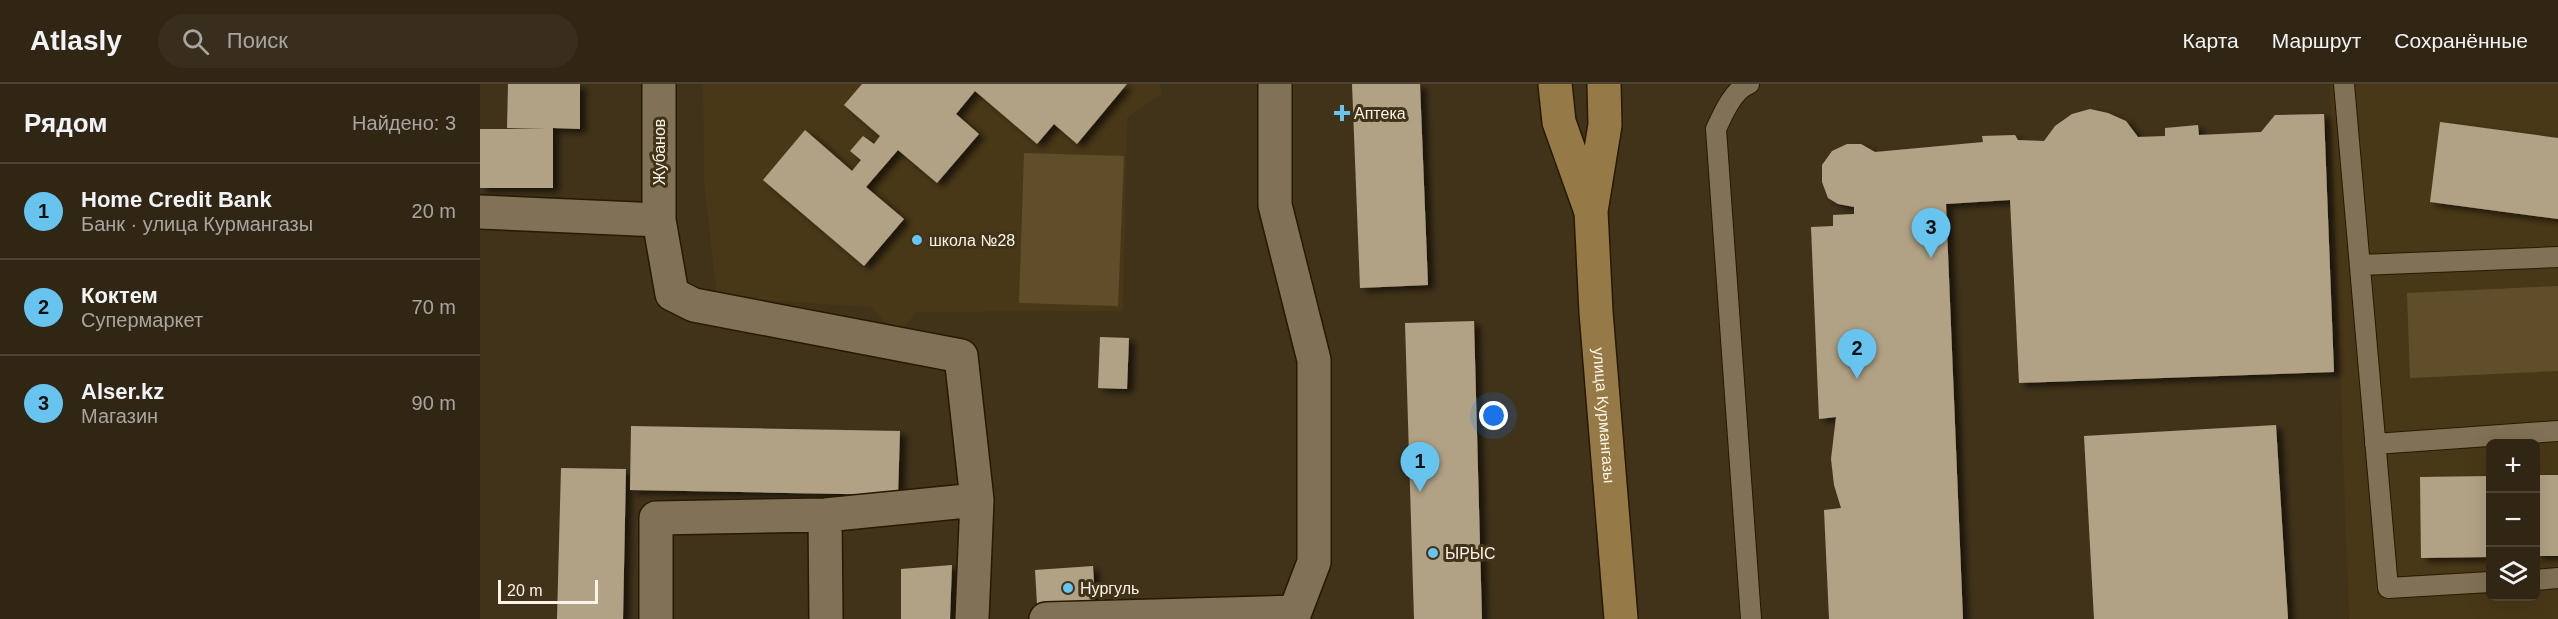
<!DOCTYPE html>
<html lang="ru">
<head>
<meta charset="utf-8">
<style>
	body { margin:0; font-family:Arial,sans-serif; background:#392e1d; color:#f1f3f6 }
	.controls { position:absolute; right:18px; bottom:18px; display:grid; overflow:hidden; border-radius:9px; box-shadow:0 6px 24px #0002 }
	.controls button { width:54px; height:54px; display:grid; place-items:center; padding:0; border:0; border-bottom:2px solid #4c4334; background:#312614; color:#f1f3f6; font:30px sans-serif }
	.scale { position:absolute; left:18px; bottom:15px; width:100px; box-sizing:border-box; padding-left:6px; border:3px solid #fcf4e5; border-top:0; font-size:16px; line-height:21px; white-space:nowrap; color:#fcf4e5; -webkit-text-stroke:4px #41331a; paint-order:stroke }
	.you { position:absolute; left:1014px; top:332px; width:21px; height:21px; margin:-15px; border:4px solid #fff; border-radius:50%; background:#1a73e8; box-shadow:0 0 0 9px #1a73e833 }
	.badge { display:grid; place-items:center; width:39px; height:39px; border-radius:50%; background:#66c4ef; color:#111; font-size:20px; font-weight:700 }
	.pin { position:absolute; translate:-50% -50px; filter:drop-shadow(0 2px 3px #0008) }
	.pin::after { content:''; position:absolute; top:32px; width:21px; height:18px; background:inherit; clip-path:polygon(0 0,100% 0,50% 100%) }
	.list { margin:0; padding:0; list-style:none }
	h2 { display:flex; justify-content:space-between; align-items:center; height:78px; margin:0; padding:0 24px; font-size:26px }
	h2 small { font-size:20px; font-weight:400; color:#a8a5a0 }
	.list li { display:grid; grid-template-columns:39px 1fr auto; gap:18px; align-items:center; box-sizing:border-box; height:96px; padding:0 24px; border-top:2px solid #4c4334 }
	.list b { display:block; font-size:22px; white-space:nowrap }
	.list p { margin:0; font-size:20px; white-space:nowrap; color:#a8a5a0 }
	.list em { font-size:20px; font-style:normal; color:#a8a5a0 }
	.icon { flex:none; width:33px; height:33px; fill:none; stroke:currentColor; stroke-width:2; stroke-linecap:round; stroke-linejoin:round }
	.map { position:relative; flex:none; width:2078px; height:535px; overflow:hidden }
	header { display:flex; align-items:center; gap:36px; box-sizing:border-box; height:84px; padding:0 30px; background:#312614; border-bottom:2px solid #4c4334 }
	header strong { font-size:28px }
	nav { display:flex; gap:33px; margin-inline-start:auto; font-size:21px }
	.search { width:420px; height:54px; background:#392e1d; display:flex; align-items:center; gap:15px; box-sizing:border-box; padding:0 21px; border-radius:33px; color:#a8a5a0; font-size:22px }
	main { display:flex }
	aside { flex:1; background:#312614 }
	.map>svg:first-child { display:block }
</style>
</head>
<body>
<header>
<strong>Atlasly</strong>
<div class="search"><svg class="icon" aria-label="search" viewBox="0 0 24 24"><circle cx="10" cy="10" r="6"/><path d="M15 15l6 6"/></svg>Поиск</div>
<nav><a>Карта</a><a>Маршрут</a><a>Сохранённые</a></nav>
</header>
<main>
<aside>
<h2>Рядом<small>Найдено: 3</small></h2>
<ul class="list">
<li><span class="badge">1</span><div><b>Home Credit Bank</b><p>Банк · улица Курмангазы</p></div><em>20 m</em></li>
<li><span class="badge">2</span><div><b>Коктем</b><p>Супермаркет</p></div><em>70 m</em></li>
<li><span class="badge">3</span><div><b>Alser.kz</b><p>Магазин</p></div><em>90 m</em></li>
</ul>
</aside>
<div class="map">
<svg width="2078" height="535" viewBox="0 0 2078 535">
	<defs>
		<filter id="shadow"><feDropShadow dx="6" dy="4" stdDeviation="3" flood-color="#0009"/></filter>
	</defs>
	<rect width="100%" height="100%" fill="#41331a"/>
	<path fill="#493817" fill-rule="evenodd" d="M 223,0 L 680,0 L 682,9 L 647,34 L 643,227 L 437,228 L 417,250 L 390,223 L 237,213 L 224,98 Z
		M 1850,0 L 2078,0 L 2078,535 L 1869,535 ZM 2010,360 L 2056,360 L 2056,512 L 2010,512 Z"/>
	<path fill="#604d2a" d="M 544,69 L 644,72 L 638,222 L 539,219 Z
		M 2078,202 L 2078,287 L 1930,294 L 1927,209 Z"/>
	<path fill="#b2a285" filter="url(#shadow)" d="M 28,0 L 100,0 L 100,45 L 73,44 L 73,104 L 0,104 L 0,45 L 67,45 L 27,44 Z
		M 382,0 L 647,0 L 597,60 L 574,40 L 557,60 L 495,7 L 476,30 L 499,50 L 457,99 L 418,66 L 386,103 L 424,135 L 384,182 L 283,96 L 325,46 L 372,87 L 381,76 L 370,67 L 383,52 L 394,60 L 400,52 L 364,21 Z
		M 872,0 L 940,0 L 948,201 L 880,204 Z
		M 1610,25 L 1628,29 L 1646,37 L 1658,53 L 1685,52 L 1685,44 L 1718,41 L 1719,51 L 1781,48 L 1795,31 L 1844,30 L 1854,288 L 1539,299 L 1530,116 L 1466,120 L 1483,535 L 1349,535 L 1344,426 L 1361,424 L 1354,401 L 1351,375 L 1356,333 L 1339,335 L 1331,143 L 1353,142 L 1353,131 L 1374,130 L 1374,123 L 1358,120 L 1348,114 L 1342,98 L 1342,81 L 1352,67 L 1367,60 L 1381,60 L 1395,68 L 1503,58 L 1502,52 L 1535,51 L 1538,56 L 1564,57 L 1575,42 L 1592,30 Z
		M 1960,38 L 2078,54 L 2078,135 L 1950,118 Z
		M 994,237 L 1002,535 L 934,535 L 925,239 Z
		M 620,253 L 649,254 L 647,305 L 618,304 Z
		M 1796,341 L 1808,535 L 1614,535 L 1604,352 Z
		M 151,342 L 420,347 L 418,411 L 150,406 Z
		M 81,384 L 146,385 L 143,535 L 77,535 Z
		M 2056,391 L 2078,391 L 2078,472 L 2056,472 Z
		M 2010,392 L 2010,473 L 1941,474 L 1940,393 Z
		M 472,481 L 470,535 L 421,535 L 421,485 Z
		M 613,482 L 615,516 L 557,520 L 555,486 Z"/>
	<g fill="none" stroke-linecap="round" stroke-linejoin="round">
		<g stroke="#271a02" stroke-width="22">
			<path id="lane" d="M 1269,0 C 1253,6 1243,30 1236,45 L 1271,535
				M 1864,0 L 1908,504 L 2010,498
				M 1880,181 L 2078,173
				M 1895,360 L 2078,347
				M 2056,496 L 2078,494"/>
		</g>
		<g stroke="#271a02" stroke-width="36">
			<path id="street" d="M 179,0 L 179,136
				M 0,128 L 179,136 L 192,210 L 214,221 L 481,272 L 497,416 L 492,535
				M 345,431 L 346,535
				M 176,535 L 176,434 L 345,431 L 497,416
				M 566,535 L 815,528 L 834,478 L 834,276 L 795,121 L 795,0"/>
		</g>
		<g stroke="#271a02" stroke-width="36">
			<g id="primary">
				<path d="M 1075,0 L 1079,38 L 1110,125"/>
				<path id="s1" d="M 1124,0 L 1125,41 L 1111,127 L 1116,228 L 1141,535"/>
			</g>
		</g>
		<use href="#lane" stroke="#817156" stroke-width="20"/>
		<use href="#street" stroke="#817156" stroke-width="33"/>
		<use href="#primary" stroke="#957946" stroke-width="33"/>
	</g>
	<g fill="#66c4ef" stroke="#41331a" stroke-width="2">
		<path d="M859 20h6v6h6v6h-6v6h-6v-6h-6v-6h6z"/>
		<circle cx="437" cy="156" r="6"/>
		<circle cx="953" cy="469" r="6"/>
		<circle cx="588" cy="504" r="6"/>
	</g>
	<g text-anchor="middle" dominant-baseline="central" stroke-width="6" stroke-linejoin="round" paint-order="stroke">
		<g font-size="16" fill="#fcf4e5" stroke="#41331a" text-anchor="start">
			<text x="874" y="29">Аптека</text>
			<text x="449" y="156">школа №28</text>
			<text x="965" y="469">ЫРЫС</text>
			<text x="600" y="504">Нургуль</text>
		</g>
		<g font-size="16" fill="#fcf4e5" stroke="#41331a">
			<text transform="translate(179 68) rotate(-90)">Жубанов</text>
			<text stroke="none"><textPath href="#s1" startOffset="333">улица Курмангазы</textPath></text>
		</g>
	</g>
</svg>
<div class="controls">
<button>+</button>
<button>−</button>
<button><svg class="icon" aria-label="layers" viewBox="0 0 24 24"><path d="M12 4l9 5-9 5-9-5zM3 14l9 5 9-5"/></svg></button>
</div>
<div class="scale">20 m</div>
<div class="you"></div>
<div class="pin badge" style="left:940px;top:408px">1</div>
<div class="pin badge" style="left:1377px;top:295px">2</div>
<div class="pin badge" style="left:1451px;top:174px">3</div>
</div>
</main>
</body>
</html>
